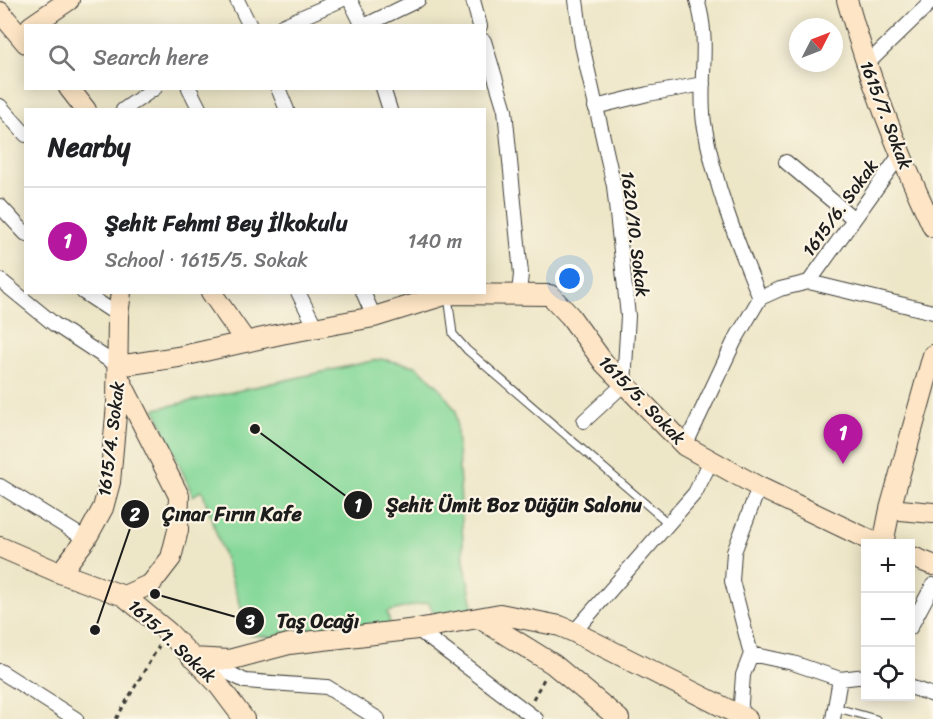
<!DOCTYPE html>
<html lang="en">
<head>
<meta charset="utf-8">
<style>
	body { margin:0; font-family:Sriracha,sans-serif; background:#f6f6f6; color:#202124 }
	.controls { position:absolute; right:18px; bottom:18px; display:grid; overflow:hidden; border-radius:0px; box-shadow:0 3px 15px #0003 }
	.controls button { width:54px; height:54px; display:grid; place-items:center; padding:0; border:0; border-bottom:2px solid #e0e0e0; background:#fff; color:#202124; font:30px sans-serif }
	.compass { position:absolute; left:789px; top:18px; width:54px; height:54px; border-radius:50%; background:#fff; box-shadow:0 3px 15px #0003; rotate:48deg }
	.you { position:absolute; left:570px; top:279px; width:21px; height:21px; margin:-15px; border:4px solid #fff; border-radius:50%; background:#1a73e8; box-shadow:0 0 0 9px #1a73e833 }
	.badge { display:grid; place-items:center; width:39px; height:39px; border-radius:50%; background:#b5179e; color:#fff; font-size:20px; font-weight:700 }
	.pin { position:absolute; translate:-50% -50px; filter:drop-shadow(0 2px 3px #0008) }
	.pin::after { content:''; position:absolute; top:32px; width:21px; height:18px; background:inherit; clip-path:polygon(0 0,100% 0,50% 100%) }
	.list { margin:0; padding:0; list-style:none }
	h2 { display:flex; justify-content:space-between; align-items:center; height:78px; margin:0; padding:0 24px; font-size:26px }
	h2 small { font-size:20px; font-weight:400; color:#757577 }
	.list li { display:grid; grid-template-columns:39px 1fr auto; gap:18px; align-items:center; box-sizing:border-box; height:108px; padding:0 24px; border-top:2px solid #e0e0e0 }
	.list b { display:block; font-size:22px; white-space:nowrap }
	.list p { margin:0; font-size:20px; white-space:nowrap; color:#757577 }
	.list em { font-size:20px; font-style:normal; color:#757577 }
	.icon { flex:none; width:33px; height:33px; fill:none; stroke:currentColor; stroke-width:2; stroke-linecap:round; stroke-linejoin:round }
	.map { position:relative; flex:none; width:933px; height:719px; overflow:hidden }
	.search { position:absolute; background:#fff; box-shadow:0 3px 15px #0003; left:24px; top:24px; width:462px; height:66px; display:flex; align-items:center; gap:15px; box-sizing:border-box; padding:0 21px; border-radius:0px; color:#757577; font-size:22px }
	.panel { position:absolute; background:#fff; box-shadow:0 3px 15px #0003; left:24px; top:108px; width:462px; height:186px; border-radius:0px }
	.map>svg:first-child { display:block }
</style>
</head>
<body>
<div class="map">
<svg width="933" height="719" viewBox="0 0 933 719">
	<rect width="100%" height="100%" fill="#fcf5e5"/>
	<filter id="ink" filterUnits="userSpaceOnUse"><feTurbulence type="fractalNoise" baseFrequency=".0167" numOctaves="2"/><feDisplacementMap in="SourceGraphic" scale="12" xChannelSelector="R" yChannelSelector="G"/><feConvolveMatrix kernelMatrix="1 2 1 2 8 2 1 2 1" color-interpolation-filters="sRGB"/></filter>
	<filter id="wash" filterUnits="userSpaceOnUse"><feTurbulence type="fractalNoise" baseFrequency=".008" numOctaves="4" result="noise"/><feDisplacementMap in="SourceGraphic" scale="24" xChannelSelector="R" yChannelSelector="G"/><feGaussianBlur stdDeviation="1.35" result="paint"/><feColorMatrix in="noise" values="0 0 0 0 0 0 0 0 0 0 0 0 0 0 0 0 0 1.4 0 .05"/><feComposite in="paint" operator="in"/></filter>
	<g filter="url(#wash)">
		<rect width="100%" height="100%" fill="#ede6c7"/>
		<path fill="#85d899" stroke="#507a5a" stroke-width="1.5" d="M 381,359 L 416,366 L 439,387 L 456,411 L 464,561 L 473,607 L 435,615 L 428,602 L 387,612 L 391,627 L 319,633 L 304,626 L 272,637 L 250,635 L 202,490 L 193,496 L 155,409 Z"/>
	</g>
	<g filter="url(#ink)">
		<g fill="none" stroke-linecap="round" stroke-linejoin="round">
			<g stroke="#3b3a36" stroke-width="9">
				<path id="lane" d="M 448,296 L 453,334 L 467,350 L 668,523
					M 834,707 L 876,719"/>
			</g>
			<g stroke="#3b3a36" stroke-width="16">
				<path id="street" d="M 237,0 L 250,26
					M 350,0 L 363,26
					M 473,0 L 480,26
					M 576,0 L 582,45 L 614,186 L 628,316 L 624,384 L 584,421
					M 697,0 C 711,43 698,82 704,123 C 714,184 737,242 760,298
					M 282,26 L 341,0
					M 364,26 L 418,0
					M 484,41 L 505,110 L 521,274 L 519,293
					M 867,64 L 933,0
					M 189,88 L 200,110
					M 278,88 L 287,110
					M 383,88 L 390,110
					M 0,106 L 26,135
					M 595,107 L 648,94 L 703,84
					M 123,110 L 155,88
					M 786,162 L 854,219
					M 0,206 L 26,234
					M 0,280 L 54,324 L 118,366
					M 809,282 L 900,155
					M 83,292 L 118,315
					M 298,292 L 316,328
					M 363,292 L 374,317
					M 685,446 L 734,342 L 760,298 L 780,289 L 809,282 L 933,312
					M 0,486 L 86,539
					M 910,628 L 933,585
					M 417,629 L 536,719
					M 574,632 L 695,493 L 711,461
					M 751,654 L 793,663 L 840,679 L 866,676
					M 217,660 L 231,674 L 245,681 L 327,687 L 378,719
					M 0,671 L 76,719
					M 910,687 L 933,695
					M 740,717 L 743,675 L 751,654 L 732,581 L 734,552 L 759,487
					M 833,719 L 840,679"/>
			</g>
			<g stroke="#3b3a36" stroke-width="22">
				<path id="secondary" d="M 847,0 C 869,78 898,153 933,227
					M 0,12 L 26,43
					M 31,26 L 69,0
					M 69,88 L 86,110
					M 211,292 L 246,342
					M 118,366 L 178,357 L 281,334 L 374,317 L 448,294 L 550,295 L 570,316 L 604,363 L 685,446 L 759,487 L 878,544
					M 120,380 L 179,496 L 178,530 L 171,558 L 151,584 L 124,596
					M 890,509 L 933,513
					M 883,544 L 890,509 L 933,355
					M 0,547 L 60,573 L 124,596 L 168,632 L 217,683 L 244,719
					M 910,556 L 933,565
					M 60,573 L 86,539 L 103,508 L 110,482 L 117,404 L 118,315 L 121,292
					M 479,618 L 553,664 L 619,719
					M 192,658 L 229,660 L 289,644 L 417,629 L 500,614 L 560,626 L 574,632 L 747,719"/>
			</g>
			<path stroke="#3b3a36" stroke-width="3" stroke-dasharray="4.5 4.5" stroke-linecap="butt" d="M 533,699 L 544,679
				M 116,719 L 159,646"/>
			<use href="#lane" stroke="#fff" stroke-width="7"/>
			<use href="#street" stroke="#fff" stroke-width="14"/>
			<use href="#secondary" stroke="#fde5c5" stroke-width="20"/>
		</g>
	</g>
	<g text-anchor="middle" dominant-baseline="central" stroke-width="4.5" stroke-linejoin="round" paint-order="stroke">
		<g font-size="18" fill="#1c1c1c" stroke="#fcf5e5">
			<text transform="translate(886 115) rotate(69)">1615/7. Sokak</text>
			<text transform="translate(840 208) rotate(-54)">1615/6. Sokak</text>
			<text transform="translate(635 234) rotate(83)">1620/10. Sokak</text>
			<text transform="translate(642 400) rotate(46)">1615/5. Sokak</text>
			<text transform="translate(111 439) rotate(-83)">1615/4. Sokak</text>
			<text transform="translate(172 641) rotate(43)">1615/1. Sokak</text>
		</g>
	</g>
	<path fill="none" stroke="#1c1c1c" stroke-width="2" d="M255 429L358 505M95 630L135 514M155 594L250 621"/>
	<g fill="#1c1c1c" stroke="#fcf5e5" stroke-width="2">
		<circle cx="255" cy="429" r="6"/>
		<circle cx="95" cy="630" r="6"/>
		<circle cx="155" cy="594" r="6"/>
		<circle cx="358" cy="505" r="15"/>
		<circle cx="135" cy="514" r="15"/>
		<circle cx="250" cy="621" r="15"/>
	</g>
	<g font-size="18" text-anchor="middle" font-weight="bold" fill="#fff">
		<text x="358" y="512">1</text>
		<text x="135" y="521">2</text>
		<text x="250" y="628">3</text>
	</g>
	<g font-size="20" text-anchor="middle" font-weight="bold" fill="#1c1c1c" stroke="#fcf5e5" stroke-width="4.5" stroke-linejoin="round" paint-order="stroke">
		<text x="514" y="512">Şehit Ümit Boz Düğün Salonu</text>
		<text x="232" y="521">Çınar Fırın Kafe</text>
		<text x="318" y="628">Taş Ocağı</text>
	</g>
</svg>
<div class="controls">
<button>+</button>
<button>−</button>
<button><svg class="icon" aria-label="locate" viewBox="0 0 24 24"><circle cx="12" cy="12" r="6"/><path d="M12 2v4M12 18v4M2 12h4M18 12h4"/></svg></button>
</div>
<svg class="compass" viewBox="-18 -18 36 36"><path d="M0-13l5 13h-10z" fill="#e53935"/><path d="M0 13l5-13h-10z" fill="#757577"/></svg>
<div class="you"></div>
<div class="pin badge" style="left:843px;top:464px">1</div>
<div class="search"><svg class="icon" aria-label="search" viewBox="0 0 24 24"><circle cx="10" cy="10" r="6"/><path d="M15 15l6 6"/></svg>Search here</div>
<section class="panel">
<h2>Nearby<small></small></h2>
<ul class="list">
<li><span class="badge">1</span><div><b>Şehit Fehmi Bey İlkokulu</b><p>School · 1615/5. Sokak</p></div><em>140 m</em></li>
</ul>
</section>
</div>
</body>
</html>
